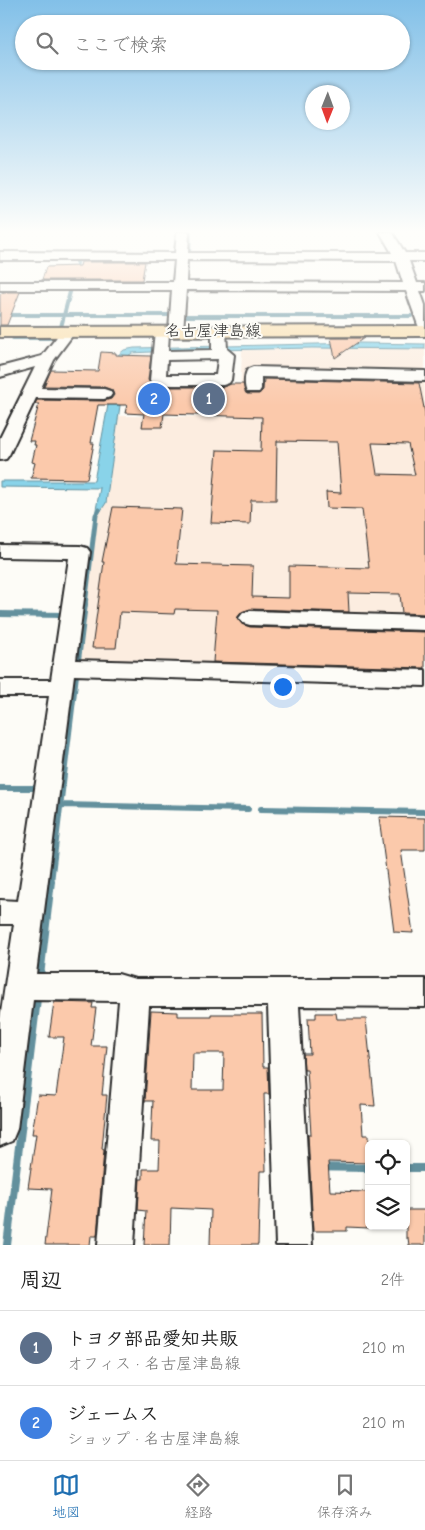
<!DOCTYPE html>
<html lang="ja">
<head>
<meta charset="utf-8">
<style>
	body { margin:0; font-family:"Comic Neue","Klee One",sans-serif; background:#f6f6f6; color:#222 }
	.controls { position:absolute; right:15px; bottom:15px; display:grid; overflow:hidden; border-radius:8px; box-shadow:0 1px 4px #0004 }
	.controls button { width:45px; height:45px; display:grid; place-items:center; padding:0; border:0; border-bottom:1px solid #e0e0e0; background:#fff; color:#222; font:25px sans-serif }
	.compass { position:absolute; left:305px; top:85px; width:45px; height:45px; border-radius:50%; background:#fff; box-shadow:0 1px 4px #0004; rotate:181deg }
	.you { position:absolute; left:282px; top:686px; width:18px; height:18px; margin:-12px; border:4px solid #fff; border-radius:50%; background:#1a73e8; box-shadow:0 0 0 8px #1a73e833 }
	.badge { display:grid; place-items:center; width:32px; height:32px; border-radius:50%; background:#1f6fb2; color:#fff; font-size:16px; font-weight:700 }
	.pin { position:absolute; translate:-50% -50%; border:2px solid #fff; box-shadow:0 1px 5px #0006 }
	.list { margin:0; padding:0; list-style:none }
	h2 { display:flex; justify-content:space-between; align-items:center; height:65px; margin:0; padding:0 20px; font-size:21px }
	h2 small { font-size:16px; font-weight:400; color:#767676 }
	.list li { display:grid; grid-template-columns:32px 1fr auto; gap:15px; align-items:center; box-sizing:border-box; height:75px; padding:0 20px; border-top:1px solid #e0e0e0 }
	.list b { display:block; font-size:19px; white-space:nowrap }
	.list p { margin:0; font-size:16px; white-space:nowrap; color:#767676 }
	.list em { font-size:16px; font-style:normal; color:#767676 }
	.icon { flex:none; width:28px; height:28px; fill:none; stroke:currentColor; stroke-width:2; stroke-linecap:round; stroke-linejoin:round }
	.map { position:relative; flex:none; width:425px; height:1245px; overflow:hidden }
	.search { position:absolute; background:#fff; box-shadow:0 1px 4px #0004; left:15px; right:15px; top:15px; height:55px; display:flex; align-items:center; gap:12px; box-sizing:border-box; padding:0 18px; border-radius:28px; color:#767676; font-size:19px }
	.sheet { height:215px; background:#fff }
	nav { display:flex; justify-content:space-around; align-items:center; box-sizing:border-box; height:70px; border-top:1px solid #e0e0e0; background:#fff; font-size:14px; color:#767676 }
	nav a { display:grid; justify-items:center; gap:2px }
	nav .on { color:#1f6fb2 }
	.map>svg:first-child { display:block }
</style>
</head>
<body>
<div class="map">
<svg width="425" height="1245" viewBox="0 0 425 1245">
	<rect width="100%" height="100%" fill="#fdfcf7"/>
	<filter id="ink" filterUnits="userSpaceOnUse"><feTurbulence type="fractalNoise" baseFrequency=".02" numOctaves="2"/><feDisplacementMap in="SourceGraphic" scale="10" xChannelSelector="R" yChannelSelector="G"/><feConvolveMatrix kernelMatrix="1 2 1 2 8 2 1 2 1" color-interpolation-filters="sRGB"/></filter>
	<g filter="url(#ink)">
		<path fill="#fcede0" d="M 364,348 L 425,349 L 425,674 L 80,663 L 98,515 L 106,503 L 119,416 L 239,417 L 242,350 Z"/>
		<path fill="#89d3e9" stroke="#63909d" d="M 361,343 L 425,344 L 425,349 L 312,348 L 169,351 L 132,353 L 127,357 L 106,503 L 98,515 L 95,515 L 100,488 L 0,487 L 0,481 L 94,481 L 117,356 L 124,350 L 134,348 Z"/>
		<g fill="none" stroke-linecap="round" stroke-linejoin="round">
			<path stroke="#63909d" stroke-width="4" d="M 189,255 L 190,232
				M 72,283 L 78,259
				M 0,315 L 171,315
				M 183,316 L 411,316
				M 61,327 L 71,288
				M 13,338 L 55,338"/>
			<path stroke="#63909d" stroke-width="5" d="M 85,605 L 96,515 L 99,510"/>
			<path stroke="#63909d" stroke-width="6" d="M 0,614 L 63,615
				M 78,660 L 85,604
				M 0,788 L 40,788
				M 61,805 L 248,809
				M 261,809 L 425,812
				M 51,882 L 76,675"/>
			<path stroke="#63909d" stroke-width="8" d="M 40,976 L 51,881
				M 304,1167 L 369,1168
				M 406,1168 L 425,1168
				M 7,1245 L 37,999"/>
		</g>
		<path fill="#fbc9ab" stroke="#2b2b2b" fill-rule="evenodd" d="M 81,262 L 145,262 L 142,280 L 42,280 L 46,267 L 80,266 Z
			M 4,292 L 20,292 L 7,325 L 0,325 L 0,294 Z
			M 331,338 L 364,338 L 335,358 Z
			M 101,352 L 116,353 L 116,355 L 151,356 L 148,380 L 151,385 L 158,387 L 223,387 L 231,384 L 243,384 L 247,394 L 259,394 L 263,390 L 264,379 L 419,383 L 425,413 L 425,614 L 402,613 L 400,594 L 348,593 L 349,612 L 250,609 L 242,612 L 237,618 L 242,624 L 250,627 L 425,632 L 425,668 L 213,662 L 217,610 L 175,609 L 174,614 L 120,612 L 116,648 L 92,648 L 104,562 L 102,562 L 113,507 L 182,509 L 176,564 L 253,566 L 252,597 L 289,598 L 289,566 L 369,568 L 362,509 L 327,508 L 326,492 L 341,493 L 337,442 L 277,441 L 276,500 L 251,500 L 250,524 L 211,523 L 217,450 L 261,451 L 262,417 L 164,414 L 162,427 L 142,427 L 144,414 L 125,413 L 127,405 L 98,405 L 91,443 L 94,443 L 87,479 L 31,478 L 35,463 L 32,462 L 36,445 L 34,445 L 35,441 L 29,441 L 39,404 L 35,404 L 37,400 L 104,401 L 111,399 L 114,395 L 112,390 L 104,387 L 44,386 L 51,370 L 98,371 ZM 372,443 L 408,444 L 415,475 L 377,474 Z
			M 379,817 L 425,818 L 425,850 L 401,850 L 413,933 L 394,932 Z
			M 54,1002 L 93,1003 L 92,1008 L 96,1008 L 91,1046 L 107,1046 L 102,1095 L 107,1095 L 102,1149 L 104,1150 L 97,1236 L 91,1236 L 90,1245 L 45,1245 L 52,1189 L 28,1188 L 36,1134 L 32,1134 L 38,1095 L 56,1096 L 64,1037 L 49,1037 Z
			M 151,1011 L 178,1012 L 178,1016 L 211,1016 L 211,1014 L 262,1014 L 263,1067 L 268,1067 L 269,1094 L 264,1094 L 266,1171 L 260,1171 L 258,1245 L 210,1245 L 211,1210 L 171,1208 L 170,1245 L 144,1245 L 146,1211 L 138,1210 L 140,1179 L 143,1179 L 143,1169 L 159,1169 L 160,1141 L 151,1141 L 153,1101 L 145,1101 ZM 193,1053 L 224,1053 L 223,1090 L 192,1090 Z
			M 316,1013 L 336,1013 L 337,1019 L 366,1019 L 375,1106 L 361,1105 L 363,1135 L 369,1135 L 369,1163 L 328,1162 L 330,1191 L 369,1192 L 369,1228 L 347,1227 L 347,1231 L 313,1231 L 308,1134 L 311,1134 L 307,1070 L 304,1070 L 303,1054 L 310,1054 L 308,1018 L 316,1018 Z
			M 406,1210 L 425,1210 L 425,1245 L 409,1245 L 408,1238 L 406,1238 Z"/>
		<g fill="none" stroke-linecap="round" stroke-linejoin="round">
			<g stroke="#2b2b2b" stroke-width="4">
				<path id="minor" d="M 177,232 L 189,232 L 188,253 L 392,253 L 380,232 L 392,232 L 405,253 L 425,253 L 425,261 L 409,261 L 417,283 L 425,283 L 425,291 L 420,291 L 425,305 L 425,329 L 420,328 L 418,325 L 406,291 L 186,290 L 183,331 L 181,334 L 176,335 L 169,332 L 168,351 L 212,350 L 212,331 L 214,328 L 224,328 L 226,331 L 227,349 L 234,355 L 231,380 L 229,383 L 223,385 L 158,385 L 152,383 L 150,380 L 155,331 L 157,328 L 162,327 L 169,330 L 172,290 L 0,290 L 0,282 L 173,282 L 175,260 L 0,260 L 0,252 L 175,253 ZM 187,260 L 396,261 L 403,283 L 186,282 ZM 218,359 L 216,375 L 166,375 L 167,360 Z
					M 68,328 L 73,329 L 75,332 L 54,360 L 41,388 L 104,389 L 110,391 L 112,394 L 110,397 L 104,399 L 36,398 L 9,455 L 6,459 L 0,460 L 0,438 L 35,367 L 0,377 L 0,367 L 42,356 L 63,329 Z
					M 253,367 L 425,371 L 425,381 L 261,377 L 261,389 L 259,392 L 247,392 C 244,387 244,374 248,369 Z
					M 0,545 L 80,546 L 87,548 L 90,552 L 76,660 L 425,670 L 425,686 L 74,675 L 36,974 L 118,974 L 135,979 L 425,979 L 425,1007 L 299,1006 L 312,1245 L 276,1245 L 268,1006 L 149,1006 L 134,1245 L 98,1245 L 119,1001 L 33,1000 L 17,1129 L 12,1141 L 0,1146 L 0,1019 L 14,924 L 0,924 L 0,900 L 18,901 L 49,696 L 0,696 L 0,680 L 51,680 L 69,558 L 0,557 Z
					M 250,611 L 425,616 L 425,630 L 250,625 L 243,623 L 239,618 L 243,613 Z"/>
			</g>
			<g stroke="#2b2b2b" stroke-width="4">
				<path id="major" d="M 425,326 L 425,336 L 0,337 L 0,327 Z"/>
			</g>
			<use href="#minor" fill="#fdfcf7" fill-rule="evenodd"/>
			<use href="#major" fill="#f9ddab" fill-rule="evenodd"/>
		</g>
	</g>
	<linearGradient id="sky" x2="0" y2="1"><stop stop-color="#82c0e8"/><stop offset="0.57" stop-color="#fefefb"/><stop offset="1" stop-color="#fefefb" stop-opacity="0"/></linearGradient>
	<rect width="425" height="406" fill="url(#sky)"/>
	<g text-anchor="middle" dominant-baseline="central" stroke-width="4" stroke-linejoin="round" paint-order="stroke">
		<g font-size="16" fill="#2b2b2b" stroke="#fdfcf7">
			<text x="213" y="331">名古屋津島線</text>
		</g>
	</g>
</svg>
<div class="controls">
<button><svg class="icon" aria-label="locate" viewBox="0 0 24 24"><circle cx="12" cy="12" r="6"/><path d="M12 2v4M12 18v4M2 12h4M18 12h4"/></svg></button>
<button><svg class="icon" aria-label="layers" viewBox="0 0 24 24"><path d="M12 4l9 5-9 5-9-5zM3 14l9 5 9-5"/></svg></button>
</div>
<svg class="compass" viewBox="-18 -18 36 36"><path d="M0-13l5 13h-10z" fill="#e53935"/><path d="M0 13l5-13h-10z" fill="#767676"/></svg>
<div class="you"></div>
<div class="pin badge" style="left:209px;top:399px;background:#5c6f8a">1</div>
<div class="pin badge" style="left:154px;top:399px;background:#3f7fe0">2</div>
<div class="search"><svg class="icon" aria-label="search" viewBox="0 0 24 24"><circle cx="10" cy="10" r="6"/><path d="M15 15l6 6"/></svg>ここで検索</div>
</div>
<section class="sheet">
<h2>周辺<small>2件</small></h2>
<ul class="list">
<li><span class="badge" style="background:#5c6f8a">1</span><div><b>トヨタ部品愛知共販</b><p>オフィス · 名古屋津島線</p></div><em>210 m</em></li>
<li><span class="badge" style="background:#3f7fe0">2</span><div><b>ジェームス</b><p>ショップ · 名古屋津島線</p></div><em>210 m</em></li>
</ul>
</section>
<nav>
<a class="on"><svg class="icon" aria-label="map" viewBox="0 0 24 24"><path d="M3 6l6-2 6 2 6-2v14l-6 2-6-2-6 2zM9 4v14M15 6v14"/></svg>地図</a>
<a><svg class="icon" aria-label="directions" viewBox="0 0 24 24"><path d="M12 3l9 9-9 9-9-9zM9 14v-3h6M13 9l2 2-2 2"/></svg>経路</a>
<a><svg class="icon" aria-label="saved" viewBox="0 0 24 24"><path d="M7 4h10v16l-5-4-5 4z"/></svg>保存済み</a>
</nav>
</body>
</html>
